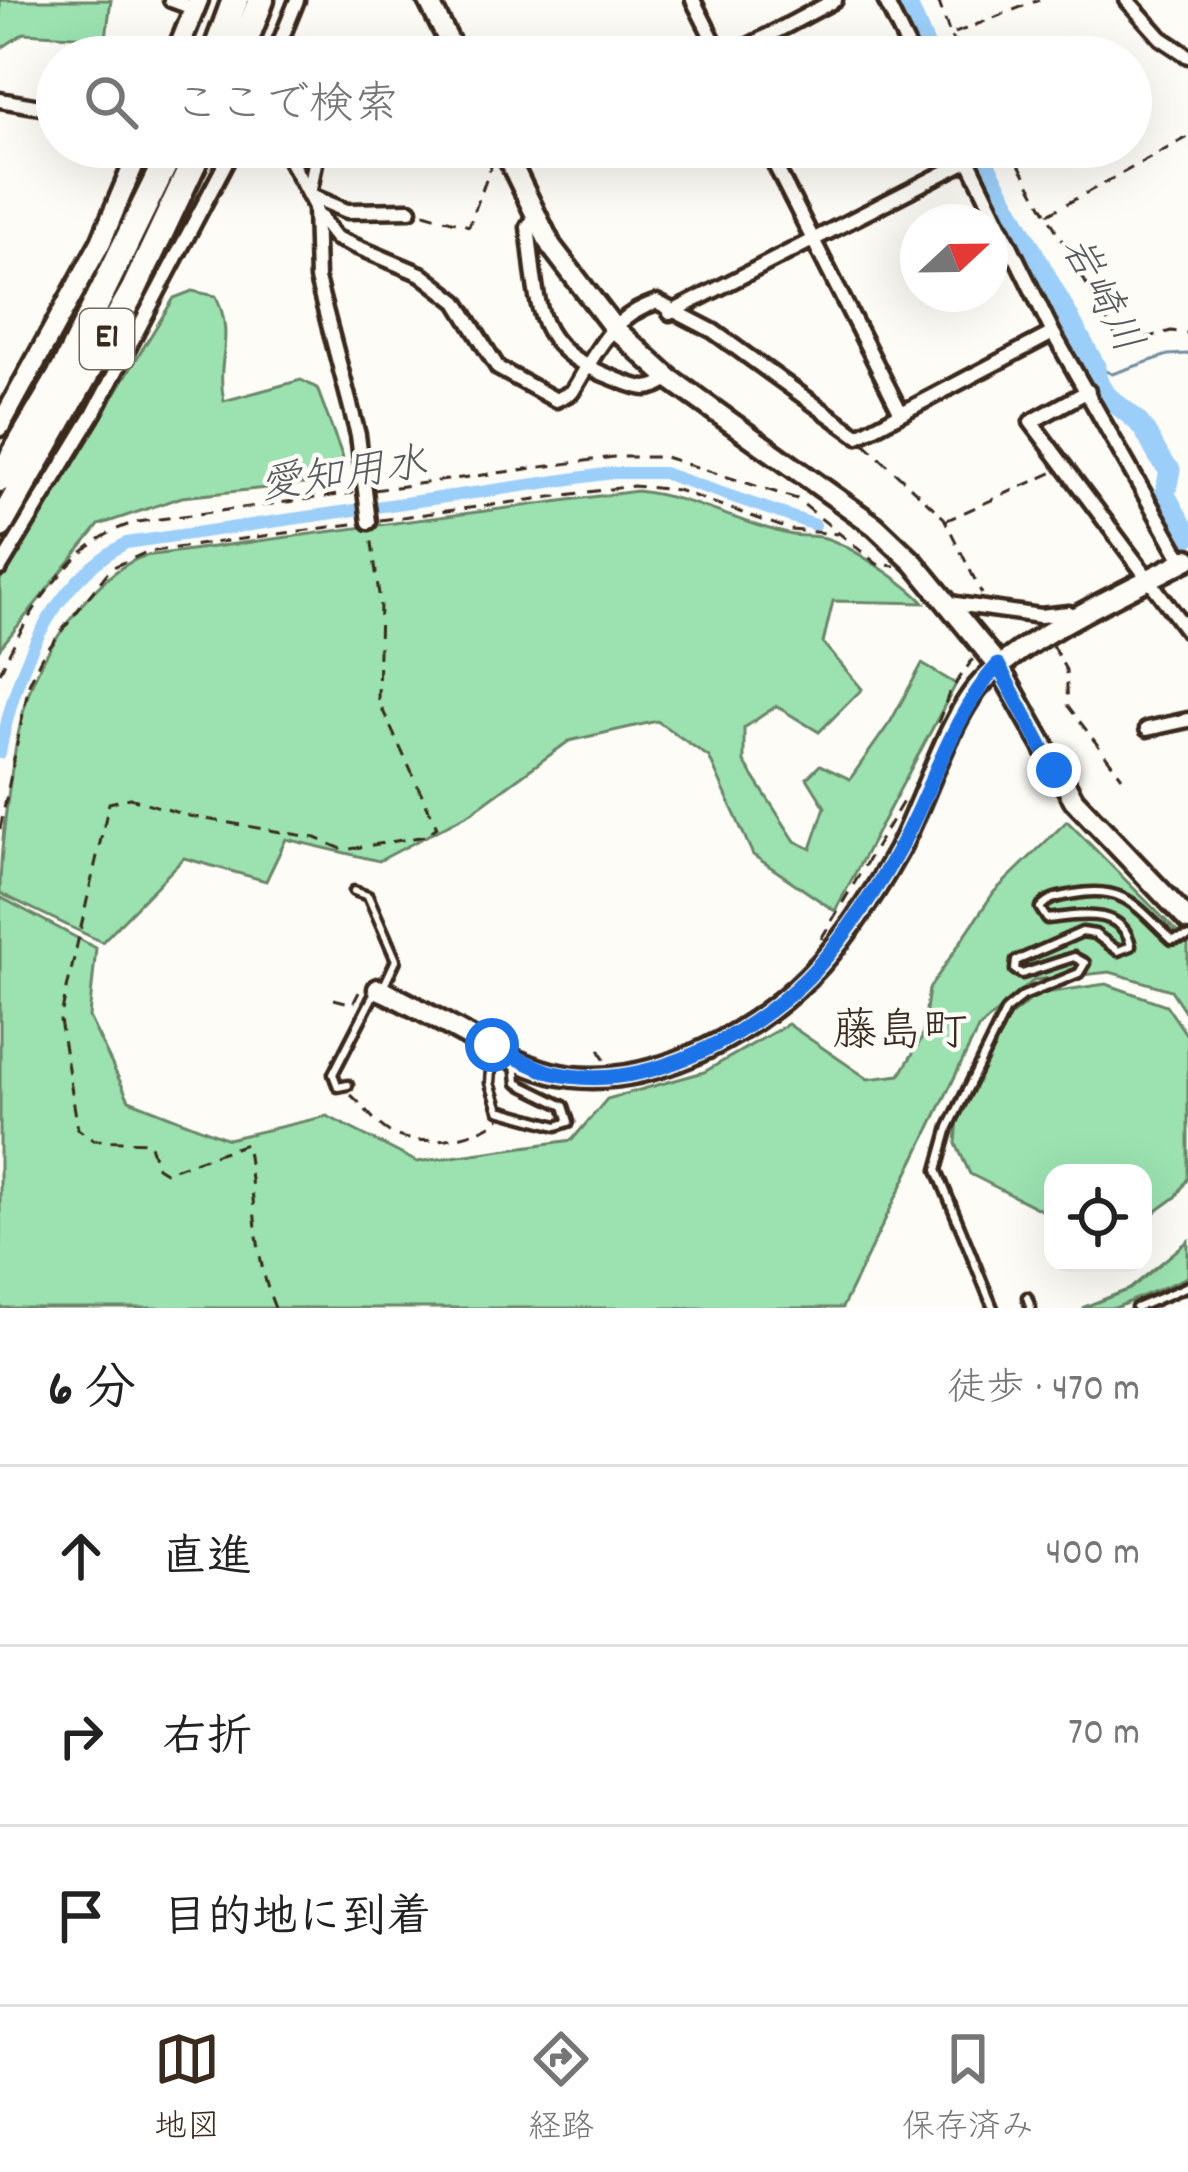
<!DOCTYPE html>
<html lang="ja">
<head>
<meta charset="utf-8">
<style>
	body { margin:0; font-family:Dekko,"Klee One",sans-serif; background:#f6f6f6; color:#222 }
	.controls { position:absolute; right:36px; bottom:36px; display:grid; overflow:hidden; border-radius:24px; box-shadow:0 12px 48px #0002 }
	.controls button { width:108px; height:108px; display:grid; place-items:center; padding:0; border:0; border-bottom:3px solid #e0e0e0; background:#fff; color:#222; font:60px sans-serif }
	.compass { position:absolute; left:900px; top:204px; width:108px; height:108px; border-radius:50%; background:#fff; box-shadow:0 12px 48px #0002; rotate:68deg }
	.stop { position:absolute; width:36px; height:36px; margin:-27px; border:9px solid #1a73e8; border-radius:50%; background:#fff }
	.stop.end { background:#1a73e8; border-color:#fff; box-shadow:0 3px 12px #0008 }
	.list { margin:0; padding:0; list-style:none }
	h2 { display:flex; justify-content:space-between; align-items:center; height:156px; margin:0; padding:0 48px; font-size:51px }
	h2 small { font-size:39px; font-weight:400; color:#767676 }
	.list li { display:grid; grid-template-columns:78px 1fr auto; gap:36px; align-items:center; box-sizing:border-box; height:180px; padding:0 48px; border-top:3px solid #e0e0e0 }
	.list b { display:block; font-size:45px; white-space:nowrap }
	.list em { font-size:39px; font-style:normal; color:#767676 }
	.icon { flex:none; width:66px; height:66px; fill:none; stroke:currentColor; stroke-width:2; stroke-linecap:round; stroke-linejoin:round }
	.map { position:relative; flex:none; width:1188px; height:1308px; overflow:hidden }
	.search { position:absolute; background:#fff; box-shadow:0 12px 48px #0002; left:36px; right:36px; top:36px; height:132px; display:flex; align-items:center; gap:30px; box-sizing:border-box; padding:0 42px; border-radius:66px; color:#767676; font-size:45px }
	.sheet { height:696px; background:#fff }
	nav { display:flex; justify-content:space-around; align-items:center; box-sizing:border-box; height:168px; border-top:3px solid #e0e0e0; background:#fff; font-size:33px; color:#767676 }
	nav a { display:grid; justify-items:center; gap:6px }
	nav .on { color:#3b2a1e }
	.map>svg:first-child { display:block }
</style>
</head>
<body>
<div class="map">
<svg width="1188" height="1308" viewBox="0 0 1188 1308">
	<rect width="100%" height="100%" fill="#fdfcf7"/>
	<filter id="ink" filterUnits="userSpaceOnUse"><feTurbulence type="fractalNoise" baseFrequency=".00833" numOctaves="2"/><feDisplacementMap in="SourceGraphic" scale="24" xChannelSelector="R" yChannelSelector="G"/><feConvolveMatrix kernelMatrix="1 2 1 2 8 2 1 2 1" color-interpolation-filters="sRGB"/></filter>
	<g filter="url(#ink)">
		<path fill="#9be2b0" stroke="#6b8667" stroke-width="3" d="M 0,0 L 111,0 L 106,38 L 24,33 L 0,49 Z
			M 192,291 L 216,296 C 236,340 215,358 224,401 L 301,380 L 317,388 L 343,458 L 331,481 L 182,497 L 99,525 L 0,648 L 0,580 L 174,298 Z
			M 637,491 C 691,497 736,522 788,534 C 800,537 813,535 825,538 C 850,545 907,584 924,603 L 833,601 L 823,643 L 862,689 L 819,732 L 776,706 L 744,728 L 744,762 L 795,841 L 811,849 L 825,807 L 807,778 L 820,765 L 850,779 L 891,721 L 922,664 L 956,684 L 835,911 L 753,855 L 709,757 L 657,721 L 569,741 L 472,812 L 379,861 L 286,839 L 266,881 L 184,858 L 102,942 L 0,893 C 0,843 14,730 32,684 C 49,641 101,569 145,556 Z
			M 1067,821 L 1188,943 L 1188,1016 L 1171,990 L 1110,972 L 1034,980 L 978,1029 L 842,1308 L 0,1308 L 0,897 L 96,948 L 89,1017 L 129,1100 L 228,1139 L 327,1116 L 417,1162 L 572,1140 L 607,1099 L 704,1072 L 788,1024 L 868,1079 L 900,1075 L 922,1038 L 929,989 L 994,892 Z
			M 1106,984 L 1166,1005 L 1188,1037 L 1188,1178 L 1176,1197 L 1143,1221 L 1143,1173 L 1053,1173 L 1053,1216 L 970,1174 L 956,1144 L 958,1117 L 990,1032 L 1038,994 Z
			M 1188,1241 L 1188,1277 L 1115,1308 L 1082,1308 L 1130,1289 Z"/>
		<g fill="none" stroke-linecap="round" stroke-linejoin="round">
			<path stroke="#758da1" stroke-width="3" d="M 1095,366 L 1112,374 L 1168,355 L 1188,354"/>
			<path stroke="#9bcff9" stroke-width="12" d="M 0,753 C 15,672 50,584 126,543 L 612,473 L 663,473 L 815,525"/>
			<path stroke="#9bcff9" stroke-width="21" d="M 905,0 L 929,57
				M 975,147 L 1095,366 C 1095,395 1117,402 1136,420 C 1151,434 1154,456 1170,470 L 1165,495 L 1188,536"/>
			<g stroke="#3b2a1e" stroke-width="15">
				<path id="lane" d="M 354,891 L 368,896 L 396,960 L 383,988
					M 492,1055 L 490,1083 L 499,1110 L 557,1126 L 569,1122 L 564,1106 L 517,1083 L 515,1063
					M 348,1085 L 338,1087 L 333,1074 L 376,990
					M 1027,1297 L 1031,1308
					M 993,1308 L 937,1170 L 949,1127 L 1006,1010 L 1023,996 L 1079,973 L 1085,963 L 1074,957 L 1022,974 L 1015,970 L 1016,961 L 1082,932 L 1095,934 L 1118,951 L 1131,946 C 1123,905 1076,916 1047,919 L 1040,908 C 1049,897 1060,897 1074,894 C 1126,885 1136,907 1172,940 L 1188,937
					M 1136,1308 L 1188,1286"/>
			</g>
			<g stroke="#3b2a1e" stroke-width="21">
				<path id="street" d="M 171,0 L 195,9
					M 693,0 L 722,57
					M 885,0 L 913,57
					M 1127,0 L 1161,38 L 1188,56
					M 274,57 L 297,0
					M 728,57 L 835,0
					M 0,100 L 57,110
					M 283,147 L 315,207 L 317,279 L 358,435 L 369,522
					M 318,147 L 309,195 L 347,211 L 410,210
					M 766,147 L 900,411
					M 962,147 L 1053,333 L 1183,562
					M 513,164 L 547,147
					M 316,212 L 336,238 L 421,274 L 457,302 L 498,368 L 556,400 L 572,392 C 596,354 609,317 657,302 L 713,331 L 858,436 L 1053,333
					M 536,216 L 528,227 C 539,309 531,347 616,379 C 639,388 649,394 669,378
					M 670,313 L 969,160
					M 1088,391 L 1031,422 L 1188,632
					M 0,568 L 94,413 L 234,147
					M 949,603 L 1040,616 L 1069,613 L 1074,621
					M 1147,729 L 1188,720"/>
			</g>
			<g stroke="#3b2a1e" stroke-width="27">
				<path id="secondary" d="M 428,0 L 457,57
					M 175,57 L 198,0
					M 503,147 L 551,246 L 614,328 L 669,378 L 875,526 L 914,563 L 998,665 L 1074,800 L 1188,920
					M 0,426 L 101,242 L 141,147
					M 378,989 C 434,1013 495,1058 551,1073 C 639,1095 748,1038 808,977 C 843,942 874,894 898,851 C 922,806 948,722 978,687 C 1018,639 1130,590 1188,559"/>
			</g>
			<g stroke="#3b2a1e" stroke-width="33">
				<path id="highway" d="M 214,57 L 235,0
					M 239,57 L 261,0
					M 0,479 L 65,368 L 173,147
					M 0,525 L 133,291 L 201,147"/>
			</g>
			<path stroke="#3b2a1e" stroke-width="3" stroke-dasharray="12 9" stroke-linecap="butt" d="M 938,0 L 950,35 L 1039,0
				M 951,37 L 963,57
				M 1009,147 L 1121,345 L 1171,331 L 1188,333
				M 424,213 L 469,226 L 493,161
				M 1048,214 L 1188,137
				M 864,443 L 944,518 L 982,594
				M 374,490 L 614,457 L 665,457 L 797,499 L 877,564 L 895,566
				M 380,520 L 633,486 L 677,490 L 791,530 L 838,534
				M 945,521 L 1056,471
				M 1052,645 L 1066,670 L 1068,706 L 1122,777
				M 0,673 C 24,617 75,536 138,522 L 353,493
				M 938,723 L 949,693 L 973,659
				M 0,829 L 29,684 L 41,658 L 111,568 L 147,552 L 359,523
				M 821,939 L 905,798
				M 334,999 L 353,1004 L 359,992 L 366,992
				M 599,1049 L 605,1061
				M 351,1095 C 365,1107 377,1127 395,1135 C 422,1147 479,1138 500,1118
				M 275,1308 C 253,1256 256,1200 246,1144 L 165,1172 L 157,1167 L 149,1142 L 93,1140 L 78,1129 L 60,1020 L 109,803 L 130,798 L 189,816 L 316,838 L 344,850 L 425,836 L 437,827 L 378,700 L 380,602 L 371,535"/>
			<use href="#lane" stroke="#fdfcf7" stroke-width="6"/>
			<use href="#street" stroke="#fdfcf7" stroke-width="12"/>
			<use href="#secondary" stroke="#fdfcf7" stroke-width="18"/>
			<use href="#highway" stroke="#fdfcf7" stroke-width="24"/>
		</g>
	</g>
	<g fill="none" stroke-linecap="round" stroke-linejoin="round" filter="url(#ink)">
		<path stroke="#1a73e8" stroke-width="15" d="M 492,1045 C 512,1055 530,1066 550,1072 C 638,1096 748,1038 808,977 C 841,943 870,899 894,858 C 931,795 949,719 998,665 L 1054,770"/>
	</g>
	<g text-anchor="middle" dominant-baseline="central" stroke-width="9" stroke-linejoin="round" paint-order="stroke">
		<rect fill="#fdfcf7" stroke="#75695f" stroke-width="3" x="80" y="309" width="54" height="60" rx="9"/>
		<g font-size="36" font-weight="bold" fill="#3b2a1e">
			<text x="107" y="339">E1</text>
		</g>
		<g font-size="42" font-style="italic" fill="#585c60" stroke="#fdfcf7">
			<text transform="translate(1098 296) rotate(62)">岩崎川</text>
			<text transform="translate(344 478) rotate(-8)">愛知用水</text>
		</g>
		<g font-size="45" fill="#3b2a1e" stroke="#fdfcf7">
			<text x="900" y="1035">藤島町</text>
		</g>
	</g>
</svg>
<div class="controls">
<button><svg class="icon" aria-label="locate" viewBox="0 0 24 24"><circle cx="12" cy="12" r="6"/><path d="M12 2v4M12 18v4M2 12h4M18 12h4"/></svg></button>
</div>
<svg class="compass" viewBox="-18 -18 36 36"><path d="M0-13l5 13h-10z" fill="#e53935"/><path d="M0 13l5-13h-10z" fill="#767676"/></svg>
<div class="stop" style="left:492px;top:1045px"></div>
<div class="stop end" style="left:1054px;top:770px"></div>
<div class="search"><svg class="icon" aria-label="search" viewBox="0 0 24 24"><circle cx="10" cy="10" r="6"/><path d="M15 15l6 6"/></svg>ここで検索</div>
</div>
<section class="sheet">
<h2>6 分<small>徒歩 · 470 m</small></h2>
<ul class="list">
<li><svg class="icon" aria-label="ahead" viewBox="0 0 24 24"><path d="M12 20V5M6 11l6-6 6 6"/></svg><div><b>直進</b></div><em>400 m</em></li>
<li><svg class="icon" aria-label="right" viewBox="0 0 24 24"><path d="M7 20v-9h11M14 6l5 5-5 5"/></svg><div><b>右折</b></div><em>70 m</em></li>
<li><svg class="icon" aria-label="arrive" viewBox="0 0 24 24"><path d="M6 21V4h12l-3 4 3 4H6"/></svg><div><b>目的地に到着</b></div></li>
</ul>
</section>
<nav>
<a class="on"><svg class="icon" aria-label="map" viewBox="0 0 24 24"><path d="M3 6l6-2 6 2 6-2v14l-6 2-6-2-6 2zM9 4v14M15 6v14"/></svg>地図</a>
<a><svg class="icon" aria-label="directions" viewBox="0 0 24 24"><path d="M12 3l9 9-9 9-9-9zM9 14v-3h6M13 9l2 2-2 2"/></svg>経路</a>
<a><svg class="icon" aria-label="saved" viewBox="0 0 24 24"><path d="M7 4h10v16l-5-4-5 4z"/></svg>保存済み</a>
</nav>
</body>
</html>
